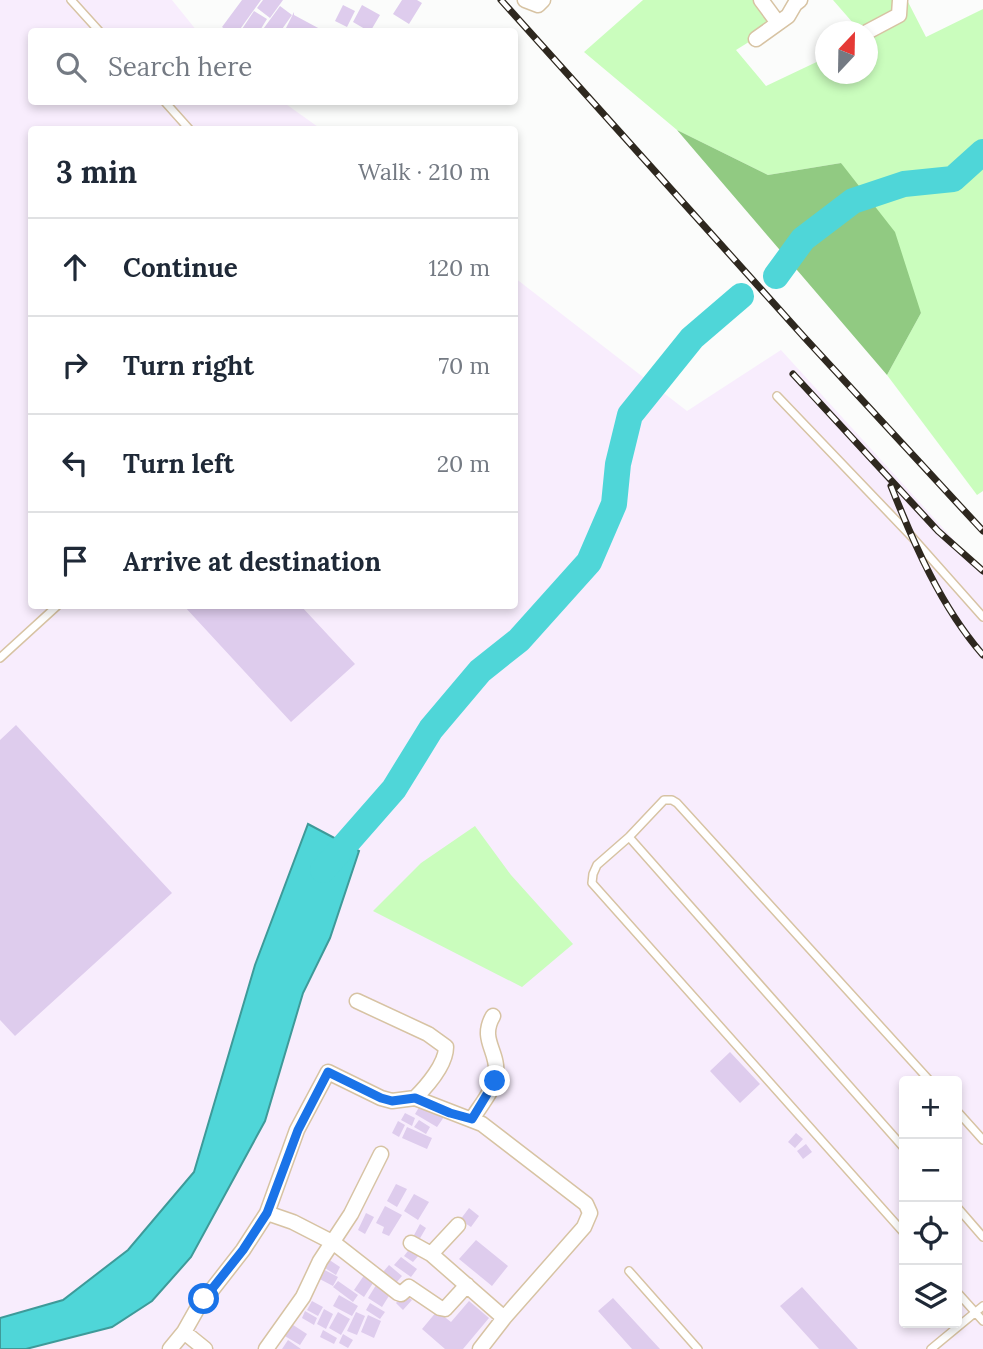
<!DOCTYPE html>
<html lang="en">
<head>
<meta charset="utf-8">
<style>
	body { margin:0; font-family:Lora,serif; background:#f6f6f7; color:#1f2937 }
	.controls { position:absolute; right:21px; bottom:21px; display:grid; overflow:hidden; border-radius:7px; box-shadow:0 4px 10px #0003 }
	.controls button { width:63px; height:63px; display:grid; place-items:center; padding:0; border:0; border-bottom:2px solid #e0e1e3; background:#fff; color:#1f2937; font:35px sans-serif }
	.compass { position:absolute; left:815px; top:21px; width:63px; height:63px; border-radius:50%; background:#fff; box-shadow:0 4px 10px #0003; rotate:22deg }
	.stop { position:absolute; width:21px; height:21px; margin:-16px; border:5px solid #1a73e8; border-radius:50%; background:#fff }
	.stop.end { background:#1a73e8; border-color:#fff; box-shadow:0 2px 7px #0008 }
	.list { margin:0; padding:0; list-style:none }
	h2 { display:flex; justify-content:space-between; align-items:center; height:91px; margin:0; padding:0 28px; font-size:30px }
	h2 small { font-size:23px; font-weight:400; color:#747a83 }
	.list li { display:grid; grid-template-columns:46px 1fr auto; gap:21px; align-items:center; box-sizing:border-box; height:98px; padding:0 28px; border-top:2px solid #e0e1e3 }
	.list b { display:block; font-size:26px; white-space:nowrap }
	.list em { font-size:23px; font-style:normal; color:#747a83 }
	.icon { flex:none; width:38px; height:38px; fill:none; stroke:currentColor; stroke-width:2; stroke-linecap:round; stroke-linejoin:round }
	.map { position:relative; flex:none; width:983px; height:1349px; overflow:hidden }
	.search { position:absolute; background:#fff; box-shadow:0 4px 10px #0003; left:28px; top:28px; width:490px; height:77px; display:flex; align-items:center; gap:18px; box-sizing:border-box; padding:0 24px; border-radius:7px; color:#747a83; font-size:26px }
	.panel { position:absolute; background:#fff; box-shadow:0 4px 10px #0003; left:28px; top:126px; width:490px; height:483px; border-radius:7px }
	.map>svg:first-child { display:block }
</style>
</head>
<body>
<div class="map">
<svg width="983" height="1349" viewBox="0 0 983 1349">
	<rect width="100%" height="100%" fill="#fbfcfb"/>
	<path fill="#f8edfd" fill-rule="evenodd" d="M 0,0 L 172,0 L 197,31 L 32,32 L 32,102 L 283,102 L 321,129 L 32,130 L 32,606 L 514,606 L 515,278 L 687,411 L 781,350 L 983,572 L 983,1349 L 0,1349 ZM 904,1081 L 957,1081 L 957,1323 L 904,1323 Z"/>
	<path fill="#cafdbd" d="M 643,0 L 765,0 L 784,20 L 736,50 L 766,86 L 825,58 L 825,74 L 867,74 L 867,32 L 860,31 L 833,0 L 907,0 L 926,37 L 983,9 L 983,491 L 977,495 L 887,375 L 921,313 L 841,163 L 768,175 L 677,130 L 584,52 Z
		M 475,826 L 511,875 L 573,944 L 522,987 L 373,911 L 421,863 Z"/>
	<path fill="#91ca82" d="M 677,130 L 768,175 L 841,163 L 895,232 L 921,313 L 887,375 Z"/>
	<path fill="#4fd6d8" stroke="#3e9a99" stroke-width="2" d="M 308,824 L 359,851 L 330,938 L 303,993 L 265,1121 L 191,1257 L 152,1301 L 112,1327 L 26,1349 L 0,1349 L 0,1318 L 63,1300 L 128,1250 L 194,1172 L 255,965 Z"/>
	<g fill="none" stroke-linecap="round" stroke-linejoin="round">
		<path stroke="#4fd6d8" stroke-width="26" d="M 776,276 L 803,239 L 853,201 L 904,184 L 953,179 L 983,152
			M 323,870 L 394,789 L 431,729 L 480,671 L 519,640 L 589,562 L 614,504 L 618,464 L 630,415 L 692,338 L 741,296"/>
	</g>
	<path fill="#decced" d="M 242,0 L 261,0 L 238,32 L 229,32 L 222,27 Z
		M 263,0 L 283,0 L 270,18 L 257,8 Z
		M 402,0 L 417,0 L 422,3 L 409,24 L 393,14 Z
		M 343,5 L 355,11 L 347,27 L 335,21 Z
		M 362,5 L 380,15 L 370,32 L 353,22 Z
		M 280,6 L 292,15 L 280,32 L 261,32 Z
		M 254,11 L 267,19 L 259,32 L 240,32 Z
		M 294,12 L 294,15 L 320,29 L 318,32 L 284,32 Z
		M 184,606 L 301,606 L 355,664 L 291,722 Z
		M 16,725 L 172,893 L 15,1036 L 0,1020 L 0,740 Z
		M 730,1052 L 760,1084 L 740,1103 L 710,1071 Z
		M 421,1104 L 444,1117 L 437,1127 L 415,1114 Z
		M 405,1113 L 415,1118 L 412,1126 L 401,1120 Z
		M 419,1120 L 430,1127 L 426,1134 L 414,1127 Z
		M 398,1121 L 405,1125 L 399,1137 L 392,1133 Z
		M 407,1127 L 432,1138 L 427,1149 L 402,1138 Z
		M 796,1133 L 803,1139 L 795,1148 L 788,1142 Z
		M 806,1144 L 812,1152 L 803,1159 L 797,1151 Z
		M 396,1184 L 407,1189 L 397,1207 L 387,1201 Z
		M 414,1194 L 429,1202 L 418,1220 L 404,1211 Z
		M 385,1206 L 402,1215 L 389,1236 L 382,1233 L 384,1227 L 376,1223 Z
		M 469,1208 L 479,1216 L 471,1227 L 460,1220 Z
		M 366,1213 L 374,1217 L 365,1234 L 358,1230 Z
		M 420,1224 L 426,1228 L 419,1240 L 413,1237 Z
		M 476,1240 L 508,1266 L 492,1286 L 459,1259 Z
		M 411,1247 L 420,1254 L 413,1262 L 404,1256 Z
		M 325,1257 L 340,1267 L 336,1275 L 320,1265 Z
		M 401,1257 L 417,1269 L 411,1277 L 394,1265 Z
		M 389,1265 L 402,1276 L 396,1283 L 383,1272 Z
		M 319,1267 L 338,1277 L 333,1286 L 314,1276 Z
		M 365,1274 L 375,1280 L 364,1297 L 354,1290 Z
		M 338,1281 L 358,1295 L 353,1302 L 333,1287 Z
		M 378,1282 L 392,1291 L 382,1307 L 368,1298 Z
		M 802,1287 L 858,1349 L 819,1349 L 780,1306 Z
		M 404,1294 L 412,1300 L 403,1310 L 396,1303 Z
		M 339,1295 L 358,1306 L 352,1316 L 333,1306 Z
		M 613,1298 L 660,1349 L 632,1349 L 598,1311 Z
		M 312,1301 L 323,1307 L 318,1316 L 307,1310 Z
		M 469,1301 L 489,1318 L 463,1349 L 445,1349 L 422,1329 L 437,1311 L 451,1322 Z
		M 370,1303 L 385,1312 L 380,1319 L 366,1310 Z
		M 324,1309 L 333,1314 L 326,1329 L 317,1324 Z
		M 305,1311 L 317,1318 L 314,1325 L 302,1318 Z
		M 338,1312 L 350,1319 L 341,1335 L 329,1328 Z
		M 356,1312 L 365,1316 L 357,1335 L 347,1331 Z
		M 368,1315 L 381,1321 L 374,1338 L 361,1332 Z
		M 290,1323 L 307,1334 L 300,1345 L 283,1335 Z
		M 323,1330 L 337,1338 L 334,1344 L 320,1337 Z
		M 343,1334 L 353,1340 L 348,1348 L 339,1343 Z
		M 288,1340 L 301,1349 L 282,1349 Z"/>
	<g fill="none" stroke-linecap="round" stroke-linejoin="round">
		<g stroke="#d7c3a3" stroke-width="10">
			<path id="lane" d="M 71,0 L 100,32
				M 165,102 L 190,130
				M 777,396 L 912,537 L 983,617
				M 0,658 L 57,606
				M 629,837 L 904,1148
				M 957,1111 L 983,1140
				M 957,1207 L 983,1237
				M 904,1233 L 592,883 L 593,874 L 597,865 L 629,837 L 664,800 L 672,800 L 677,803 L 930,1081
				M 629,1271 L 698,1349
				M 957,1292 L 983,1321
				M 931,1349 L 983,1306"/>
		</g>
		<g stroke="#d7c3a3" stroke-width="17">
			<path id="street" d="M 525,0 L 538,5 L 543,0
				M 761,0 L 778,23
				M 867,32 L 899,15 L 900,0
				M 756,39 L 788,16 L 795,4 L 800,0
				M 357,1001 L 428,1034 L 446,1047 C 446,1064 427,1086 415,1098
				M 472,1119 C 480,1106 494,1090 496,1075 C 499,1051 479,1040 493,1016
				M 267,1213 L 293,1222 L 334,1243 L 398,1293 L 401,1294 L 409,1287 L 440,1308 L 445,1309 L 467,1285
				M 411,1243 L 431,1254 L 504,1318
				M 431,1254 L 458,1225
				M 184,1332 L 205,1349
				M 170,1349 L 184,1332 L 197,1309 L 243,1250 L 267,1213 L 297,1130 L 328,1072 L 381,1098 L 392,1101 L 415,1098 L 482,1124 L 586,1204 L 590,1213 L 584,1227 L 504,1318 L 480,1349
				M 266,1349 L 303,1297 L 320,1261 L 351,1214 L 381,1154"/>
		</g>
		<use href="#lane" stroke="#fff" stroke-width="7"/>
		<use href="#street" stroke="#fff" stroke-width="14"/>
		<g stroke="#2e281f" stroke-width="7">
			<path id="rail" d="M 501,0 L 804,337 L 983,531
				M 793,374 L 938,531 L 983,571
				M 891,486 C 914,544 941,607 983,655"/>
		</g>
		<use href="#rail" stroke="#fff" stroke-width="4.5" stroke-dasharray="13" stroke-linecap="butt"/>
	</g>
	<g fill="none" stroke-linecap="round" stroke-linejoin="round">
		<path stroke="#1a73e8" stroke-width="9" d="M 204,1299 L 243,1250 L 267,1213 L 298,1130 L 328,1072 L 381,1098 L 392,1101 L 415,1098 L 450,1113 L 472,1119 L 495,1081"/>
	</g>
</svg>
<div class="controls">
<button>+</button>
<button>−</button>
<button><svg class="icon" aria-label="locate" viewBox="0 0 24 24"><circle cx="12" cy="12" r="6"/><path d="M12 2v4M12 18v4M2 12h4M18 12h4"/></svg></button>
<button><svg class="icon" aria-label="layers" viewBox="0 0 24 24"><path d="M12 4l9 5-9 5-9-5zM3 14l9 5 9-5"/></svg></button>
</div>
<svg class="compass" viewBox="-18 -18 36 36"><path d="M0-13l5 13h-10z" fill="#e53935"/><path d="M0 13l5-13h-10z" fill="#747a83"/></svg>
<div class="stop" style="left:204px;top:1299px"></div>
<div class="stop end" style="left:495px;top:1081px"></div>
<div class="search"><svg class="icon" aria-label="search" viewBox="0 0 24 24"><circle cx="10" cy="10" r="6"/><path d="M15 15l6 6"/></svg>Search here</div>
<section class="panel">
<h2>3 min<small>Walk · 210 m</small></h2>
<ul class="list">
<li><svg class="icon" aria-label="ahead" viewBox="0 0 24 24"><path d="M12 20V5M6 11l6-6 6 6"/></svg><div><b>Continue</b></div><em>120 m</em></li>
<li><svg class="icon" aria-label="right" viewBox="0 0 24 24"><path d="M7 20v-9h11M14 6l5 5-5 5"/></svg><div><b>Turn right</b></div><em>70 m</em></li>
<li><svg class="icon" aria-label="left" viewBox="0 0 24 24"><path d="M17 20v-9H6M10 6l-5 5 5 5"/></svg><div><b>Turn left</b></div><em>20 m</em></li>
<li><svg class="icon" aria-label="arrive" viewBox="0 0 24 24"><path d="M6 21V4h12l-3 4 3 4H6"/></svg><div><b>Arrive at destination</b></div></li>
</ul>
</section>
</div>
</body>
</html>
